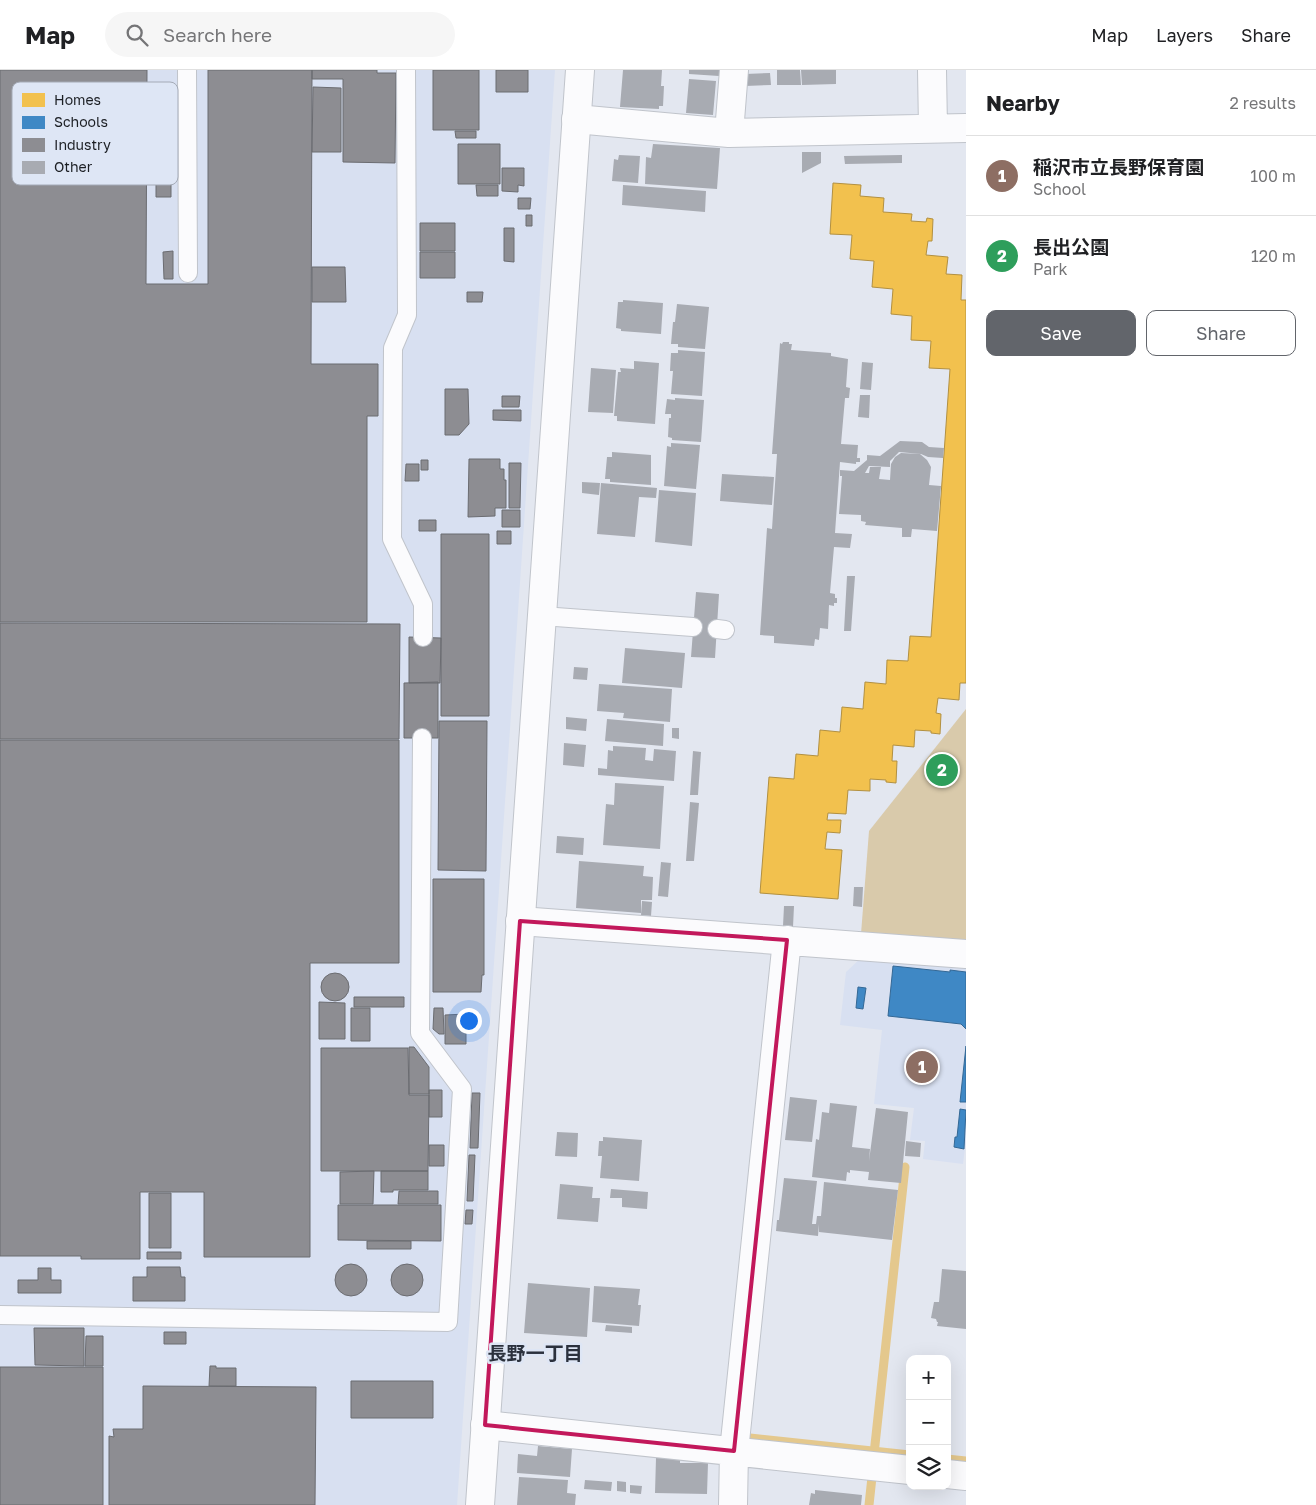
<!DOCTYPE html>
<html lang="en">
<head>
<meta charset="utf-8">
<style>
	body { margin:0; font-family:"Golos Text","Noto Sans JP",sans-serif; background:#f6f6f6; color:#202124 }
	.controls { position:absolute; right:15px; bottom:15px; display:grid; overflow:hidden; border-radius:10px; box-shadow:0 5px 20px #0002 }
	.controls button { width:45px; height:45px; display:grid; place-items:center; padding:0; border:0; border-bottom:1px solid #e0e0e0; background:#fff; color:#202124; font:25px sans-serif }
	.you { position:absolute; left:468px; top:950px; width:18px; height:18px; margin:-12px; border:4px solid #fff; border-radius:50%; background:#1a73e8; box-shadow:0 0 0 8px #1a73e833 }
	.badge { display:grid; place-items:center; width:32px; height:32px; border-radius:50%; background:#62656b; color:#fff; font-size:16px; font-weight:700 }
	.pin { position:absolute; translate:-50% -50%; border:2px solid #fff; box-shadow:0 1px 5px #0006 }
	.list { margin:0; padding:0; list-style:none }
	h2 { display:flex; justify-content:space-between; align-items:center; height:65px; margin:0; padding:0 20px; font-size:21px }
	h2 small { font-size:16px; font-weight:400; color:#757577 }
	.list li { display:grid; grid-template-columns:32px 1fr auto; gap:15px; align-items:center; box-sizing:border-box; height:80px; padding:0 20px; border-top:1px solid #e0e0e0 }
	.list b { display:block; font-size:19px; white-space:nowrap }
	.list p { margin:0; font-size:16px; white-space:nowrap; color:#757577 }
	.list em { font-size:16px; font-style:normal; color:#757577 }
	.actions { display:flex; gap:10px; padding:15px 20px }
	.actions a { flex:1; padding:11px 0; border:1px solid #62656b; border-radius:10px; text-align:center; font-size:18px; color:#62656b }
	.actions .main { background:#62656b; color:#fff }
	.icon { flex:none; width:28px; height:28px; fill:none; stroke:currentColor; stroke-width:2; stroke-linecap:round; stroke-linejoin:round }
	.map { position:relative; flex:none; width:966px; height:1435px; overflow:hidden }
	header { display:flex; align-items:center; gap:30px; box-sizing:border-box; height:70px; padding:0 25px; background:#fff; border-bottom:1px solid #e0e0e0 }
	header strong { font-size:24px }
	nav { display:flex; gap:28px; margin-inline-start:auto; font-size:18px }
	.search { width:350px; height:45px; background:#f6f6f6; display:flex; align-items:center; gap:12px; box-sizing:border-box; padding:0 18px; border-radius:28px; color:#757577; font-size:19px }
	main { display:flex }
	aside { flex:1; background:#fff }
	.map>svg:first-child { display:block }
</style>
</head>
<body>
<header>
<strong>Map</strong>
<div class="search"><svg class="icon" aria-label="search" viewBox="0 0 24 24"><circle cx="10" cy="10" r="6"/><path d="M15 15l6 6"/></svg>Search here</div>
<nav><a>Map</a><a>Layers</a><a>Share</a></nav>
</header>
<main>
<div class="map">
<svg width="966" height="1435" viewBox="0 0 966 1435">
	<rect width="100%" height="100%" fill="#e3e7f0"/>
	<path fill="#d8e0f1" d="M 0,0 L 555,0 L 457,1435 L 0,1435 Z
		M 861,888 L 966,896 L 966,1070 L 963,1094 L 923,1089 L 925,1071 L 910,1070 L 914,1038 L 874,1034 L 882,960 L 840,955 L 846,902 Z"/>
	<path fill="#d9caab" d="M 966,639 L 966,871 L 861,864 L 869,761 Z"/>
	<path fill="#f2c14e" stroke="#b29041" d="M 833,113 L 861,115 L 860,126 L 884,128 L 883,142 L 912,144 L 911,151 L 926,152 L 927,148 L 933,149 L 932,171 L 928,171 L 926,185 L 948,187 L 946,204 L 962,205 L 961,230 L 966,230 L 966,613 L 960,613 L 959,630 L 938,628 L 936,643 L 941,644 L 940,664 L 931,663 L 931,661 L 915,660 L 914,677 L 893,675 L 892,691 L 897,691 L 896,713 L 886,712 L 886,710 L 870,709 L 870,721 L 848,720 L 846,744 L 828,743 L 827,750 L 841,750 L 840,763 L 827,762 L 825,779 L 842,780 L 838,829 L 760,823 L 769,707 L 794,709 L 796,684 L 818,686 L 820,660 L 840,662 L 842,637 L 863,639 L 865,612 L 886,614 L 887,590 L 908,591 L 910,566 L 931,567 L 950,299 L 929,298 L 931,271 L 911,270 L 912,246 L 891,244 L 893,219 L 872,217 L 874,191 L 850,189 L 852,165 L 830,164 Z"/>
	<path fill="#3f88c5" stroke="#346895" d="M 893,896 L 950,902 L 950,900 L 966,902 L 966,959 L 961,954 L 888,946 Z
		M 858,917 L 866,918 L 863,939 L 856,938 Z
		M 966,976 L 966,1032 L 960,1032 Z
		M 960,1039 L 966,1040 L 964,1079 L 954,1077 L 955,1067 L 957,1067 Z"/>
	<path fill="#8d8d92" stroke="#6b6c71" d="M 0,0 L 147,0 L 146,214 L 208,214 L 208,0 L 312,0 L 311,294 L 378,294 L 378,346 L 367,346 L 367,552 L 0,552 Z
		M 312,0 L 377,0 L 377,3 L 396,3 L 395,93 L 343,92 L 343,9 L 312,9 Z
		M 433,0 L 479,0 L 479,60 L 433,60 Z
		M 496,0 L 528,0 L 528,22 L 496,22 Z
		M 313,17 L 341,18 L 341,82 L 312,82 Z
		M 455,61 L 476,61 L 476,68 L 456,68 Z
		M 458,74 L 500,74 L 500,114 L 458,114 Z
		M 502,98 L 524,98 L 524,116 L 518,115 L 518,122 L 502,121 Z
		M 156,108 L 171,109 L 171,127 L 156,127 Z
		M 476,115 L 498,115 L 498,126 L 477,126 Z
		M 518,128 L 531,128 L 530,139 L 518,139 Z
		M 526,145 L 532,145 L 532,156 L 526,156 Z
		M 420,153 L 455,153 L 455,181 L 420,181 Z
		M 504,158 L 514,158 L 514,192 L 504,191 Z
		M 173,181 L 173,209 L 164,209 L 163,182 Z
		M 420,182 L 455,182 L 455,208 L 420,208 Z
		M 312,197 L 345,197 L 346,232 L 312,232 Z
		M 467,222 L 483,222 L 482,232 L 467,232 Z
		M 445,319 L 468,319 L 469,354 L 459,365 L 445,365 Z
		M 502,326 L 520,326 L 519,337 L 502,337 Z
		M 493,340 L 521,340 L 521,351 L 493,350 Z
		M 469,389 L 500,389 L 500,399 L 504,399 L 504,410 L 506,410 L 506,438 L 495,438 L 495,446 L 468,447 Z
		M 421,390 L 428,390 L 428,400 L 421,400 Z
		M 509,393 L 521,393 L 520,438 L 509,438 Z
		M 406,394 L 419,394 L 419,411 L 405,411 Z
		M 502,440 L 520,440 L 520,457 L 502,457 Z
		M 419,450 L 436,450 L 436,461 L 419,461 Z
		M 497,461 L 511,461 L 511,474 L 497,474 Z
		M 441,464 L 489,464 L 489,646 L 441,646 Z
		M 0,553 L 400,554 L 399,669 L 0,669 Z
		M 409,567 L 441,568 L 440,613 L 409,613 Z
		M 438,612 L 438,668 L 404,668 L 404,613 Z
		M 439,651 L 487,651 L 486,801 L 438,800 Z
		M 0,670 L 399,670 L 399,893 L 310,893 L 310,1187 L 204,1187 L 204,1122 L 140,1122 L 140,1189 L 81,1189 L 81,1186 L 0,1186 Z
		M 433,809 L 484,809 L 484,905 L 482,905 L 481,922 L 433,922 Z
		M321 917a14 14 0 1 1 28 0a14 14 0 1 1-28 0Z
		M 354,927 L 404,927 L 404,937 L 354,937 Z
		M 319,932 L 345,933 L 345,969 L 319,969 Z
		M 351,938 L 370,938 L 370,971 L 351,971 Z
		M 434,938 L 443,938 L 444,964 L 439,964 L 433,959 Z
		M 466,944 L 466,974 L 445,974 L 445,945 Z
		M 409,977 L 414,977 L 429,997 L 429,1024 L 409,1024 Z
		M 321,978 L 408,978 L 409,1025 L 429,1025 L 428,1101 L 321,1101 Z
		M 429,1020 L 442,1020 L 442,1047 L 429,1047 Z
		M 472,1023 L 480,1023 L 478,1078 L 470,1078 Z
		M 429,1075 L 444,1075 L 444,1096 L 429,1096 Z
		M 469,1085 L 475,1085 L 473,1131 L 467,1131 Z
		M 374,1101 L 373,1134 L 340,1134 L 340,1102 Z
		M 381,1101 L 428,1101 L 428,1120 L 393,1120 L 393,1122 L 381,1122 Z
		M 399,1121 L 438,1121 L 438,1134 L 398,1134 Z
		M 149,1123 L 171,1123 L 171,1178 L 149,1178 Z
		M 338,1135 L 441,1135 L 441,1171 L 338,1170 Z
		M 466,1140 L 473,1140 L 472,1154 L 465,1154 Z
		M 367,1171 L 411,1171 L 411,1179 L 367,1179 Z
		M 147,1182 L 181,1182 L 181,1189 L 147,1189 Z
		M391 1210a16 16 0 1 1 32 0a16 16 0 1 1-32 0Z
		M335 1210a16 16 0 1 1 32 0a16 16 0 1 1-32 0Z
		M 147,1197 L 180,1197 L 181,1207 L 185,1207 L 185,1231 L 133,1231 L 133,1207 L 147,1207 Z
		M 38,1198 L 51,1198 L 51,1210 L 61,1210 L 61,1223 L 18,1223 L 18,1210 L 38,1210 Z
		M 34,1258 L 84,1258 L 84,1296 L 35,1295 Z
		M 164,1262 L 186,1262 L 186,1274 L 164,1274 Z
		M 86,1266 L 103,1266 L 103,1296 L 85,1296 Z
		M 210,1296 L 216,1296 L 216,1298 L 236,1298 L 236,1316 L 209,1316 Z
		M 0,1297 L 103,1297 L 103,1435 L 0,1435 Z
		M 351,1311 L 433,1311 L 433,1348 L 351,1348 Z
		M 143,1316 L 316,1317 L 315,1435 L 109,1435 L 109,1366 L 114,1367 L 113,1359 L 143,1359 Z"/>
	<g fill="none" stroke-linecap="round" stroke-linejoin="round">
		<path stroke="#e4c88d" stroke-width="9" d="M 750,1368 L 910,1385
			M 874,1384 L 905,1097
			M 947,1389 L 966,1391
			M 869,1435 L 872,1407"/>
	</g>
	<path fill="#a8abb2" d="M 623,0 L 662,0 L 661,16 L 664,16 L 663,36 L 659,36 L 659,39 L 620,37 Z
		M 689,0 L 719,0 L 719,6 L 689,4 Z
		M 777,0 L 800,0 L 801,15 L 777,15 Z
		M 801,0 L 836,0 L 836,14 L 802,15 Z
		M 770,3 L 771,15 L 745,16 L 745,4 Z
		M 689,9 L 716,11 L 713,45 L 686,43 Z
		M 653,74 L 720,78 L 717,119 L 645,114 L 646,87 L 651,88 Z
		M 802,82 L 821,82 L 821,93 L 802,103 Z
		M 619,85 L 640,86 L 638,113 L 612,111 L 614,89 L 618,90 Z
		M 902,85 L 902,93 L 845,94 L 844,86 Z
		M 623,115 L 706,121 L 705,142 L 622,135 Z
		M 623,230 L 663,233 L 661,264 L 621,261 L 621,259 L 616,258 L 618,232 L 623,232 Z
		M 677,234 L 709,237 L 705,279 L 678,277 L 678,274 L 671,274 L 673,252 L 675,252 Z
		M 783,272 L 789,272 L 789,274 L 792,274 L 791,280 L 831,283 L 831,286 L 848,289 L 846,317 L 850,318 L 849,328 L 845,328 L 841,374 L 858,375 L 857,388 L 860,388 L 860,392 L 856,392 L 856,394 L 840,392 L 835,463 L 852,464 L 850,478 L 834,477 L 830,523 L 835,524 L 835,528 L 837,528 L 837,533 L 834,533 L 834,536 L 829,535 L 828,559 L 820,558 L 819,570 L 815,569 L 814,576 L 774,573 L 774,566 L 760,565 L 767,458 L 772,459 L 777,384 L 772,384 L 780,273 L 782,274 Z
		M 678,280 L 705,282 L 702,326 L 671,324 L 673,301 L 670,301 L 671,283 L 678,283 Z
		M 634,291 L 659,293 L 655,354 L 617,351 L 617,346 L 614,346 L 618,302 L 621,302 L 620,298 L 634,299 Z
		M 862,292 L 873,293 L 871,320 L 860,319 Z
		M 591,298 L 616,300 L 613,343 L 588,342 Z
		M 860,325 L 870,325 L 869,348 L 858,347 Z
		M 675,328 L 704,330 L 701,372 L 672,370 L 672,368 L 668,367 L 669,348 L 671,348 L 671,344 L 665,344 L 667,329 L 675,330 Z
		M 900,371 L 922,372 L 929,377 L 944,378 L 943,388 L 928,387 L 921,384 L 899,382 L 890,391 L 890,397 L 869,396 L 865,403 L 869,403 L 870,397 L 881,397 L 879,409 L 890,410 L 891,394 L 895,387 L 901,383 L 920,384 L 927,390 L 931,397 L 929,415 L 941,416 L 937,461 L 912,459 L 911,467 L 902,467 L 902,458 L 865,455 L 866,452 L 861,451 L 861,445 L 839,444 L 842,406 L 840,406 L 840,400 L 854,401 L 867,390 L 867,385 L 880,386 Z
		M 671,373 L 700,375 L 696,419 L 664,416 L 667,376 L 671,377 Z
		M 612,382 L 651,385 L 651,415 L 610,412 L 610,409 L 605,409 L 607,387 L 612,387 Z
		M 722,404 L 774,407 L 772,435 L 720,431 Z
		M 582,412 L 600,413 L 599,425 L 582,423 Z
		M 601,413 L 657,418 L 656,428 L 639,427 L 635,467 L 597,464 Z
		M 659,420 L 696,423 L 692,476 L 655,472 Z
		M 847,506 L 855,506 L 851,561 L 844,561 Z
		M 696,522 L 719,524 L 715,588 L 691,587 Z
		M 625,578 L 685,583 L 682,618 L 622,613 Z
		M 574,597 L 588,598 L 587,610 L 573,609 Z
		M 599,614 L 672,619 L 670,652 L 623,648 L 624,643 L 597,641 Z
		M 566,647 L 587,649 L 586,661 L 566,659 Z
		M 607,649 L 664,654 L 663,676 L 605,671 Z
		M 672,658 L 679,658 L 679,669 L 672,668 Z
		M 564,673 L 586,675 L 584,697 L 563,695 Z
		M 613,676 L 646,678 L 645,690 L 653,691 L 654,679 L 676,681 L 674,711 L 598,705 L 598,698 L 607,699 L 608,680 L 613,681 Z
		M 693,681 L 701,682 L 698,725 L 690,725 Z
		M 615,713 L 664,716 L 660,779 L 603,775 L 606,734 L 614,735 Z
		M 690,732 L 699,733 L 694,791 L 686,791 Z
		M 557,766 L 584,768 L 583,785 L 556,783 Z
		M 579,791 L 644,796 L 643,806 L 653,807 L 652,830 L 641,830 L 641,843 L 576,838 Z
		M 661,792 L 671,793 L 668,827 L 658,826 Z
		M 854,817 L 863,817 L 862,837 L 853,836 Z
		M 642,831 L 652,832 L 651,846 L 641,845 Z
		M 784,836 L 794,836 L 793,857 L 783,856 Z
		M 790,1027 L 817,1030 L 812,1072 L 785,1070 Z
		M 830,1033 L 857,1036 L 852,1077 L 870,1079 L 869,1091 L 876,1038 L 908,1042 L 901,1113 L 868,1110 L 869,1102 L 850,1100 L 850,1103 L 847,1102 L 846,1111 L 812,1107 L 816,1069 L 819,1070 L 822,1042 L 829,1043 Z
		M 557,1062 L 578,1063 L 577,1087 L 555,1086 Z
		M 603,1067 L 642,1070 L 639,1111 L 600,1108 L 602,1086 L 598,1086 L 599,1071 L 603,1071 Z
		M 906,1071 L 921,1073 L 920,1087 L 905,1086 Z
		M 784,1108 L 817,1111 L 812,1154 L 816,1154 L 817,1146 L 821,1146 L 824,1112 L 898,1120 L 892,1170 L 819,1162 L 819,1154 L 818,1166 L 776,1161 L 777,1150 L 779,1150 Z
		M 560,1114 L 593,1117 L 592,1128 L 600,1128 L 598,1152 L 557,1149 Z
		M 611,1119 L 648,1122 L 647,1139 L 622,1137 L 622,1128 L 610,1128 Z
		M 942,1199 L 966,1201 L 966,1259 L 937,1256 L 938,1252 L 937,1252 L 936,1249 L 931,1248 L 934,1232 L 939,1232 Z
		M 528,1213 L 590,1218 L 587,1267 L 524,1263 Z
		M 594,1216 L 640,1219 L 638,1235 L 641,1235 L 639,1256 L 592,1252 Z
		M 606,1255 L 632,1257 L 632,1263 L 605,1261 Z
		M 538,1376 L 572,1379 L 570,1407 L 517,1403 L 518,1384 L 537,1386 Z
		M 656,1388 L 680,1388 L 680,1393 L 708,1393 L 707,1424 L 655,1423 Z
		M 519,1407 L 568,1410 L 567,1423 L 576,1424 L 575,1435 L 517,1435 Z
		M 585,1410 L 612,1412 L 611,1421 L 584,1419 Z
		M 617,1411 L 626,1412 L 626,1422 L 617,1421 Z
		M 630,1415 L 642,1416 L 641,1424 L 630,1423 Z
		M 815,1420 L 862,1425 L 861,1435 L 809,1435 L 811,1423 L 815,1424 Z"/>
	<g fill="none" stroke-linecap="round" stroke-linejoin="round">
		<g stroke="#c0c4cb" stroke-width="20">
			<path id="service" d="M 187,0 L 188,203
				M 406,0 L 407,245 L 393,278 L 392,469 L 423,534 L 423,567
				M 542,546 L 693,557
				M 717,559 L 725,560
				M 0,1245 L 448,1252 L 462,1019 L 420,963 L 422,668"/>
		</g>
		<g stroke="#c0c4cb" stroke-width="30">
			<path id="minor" d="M 932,0 L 933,58
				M 576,49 L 729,63 L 966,58
				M 729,63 L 734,0
				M 520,851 L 966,884
				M 485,1355 L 910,1400
				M 947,1404 L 966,1406
				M 733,1435 L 734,1381 L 787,870"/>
		</g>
		<g stroke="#c0c4cb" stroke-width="30">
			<path id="tertiary" d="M 480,1435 L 580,0"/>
		</g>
		<use href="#service" stroke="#fbfbfd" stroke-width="18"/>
		<use href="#minor" stroke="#fbfbfd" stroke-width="28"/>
		<use href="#tertiary" stroke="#fbfbfd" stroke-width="28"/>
	</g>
	<path fill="none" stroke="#c2185b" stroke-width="4" stroke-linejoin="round" d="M 520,851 L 787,870 L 734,1381 L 485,1355 Z"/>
	<g text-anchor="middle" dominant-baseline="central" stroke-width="5" stroke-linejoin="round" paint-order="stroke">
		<g font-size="19" font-weight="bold" fill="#2b313d" stroke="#dee6f5">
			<text x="535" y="1282">長野一丁目</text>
		</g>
	</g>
	<rect x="12" y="12" width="166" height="103" rx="8" fill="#dee6f5" stroke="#a4aab6" stroke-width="1"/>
	<rect x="22" y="23" width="23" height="14" fill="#f2c14e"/>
	<rect x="22" y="46" width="23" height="13" fill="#3f88c5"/>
	<rect x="22" y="68" width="23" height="14" fill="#8d8d92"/>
	<rect x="22" y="91" width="23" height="13" fill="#a8abb2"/>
	<g font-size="14" fill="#1c1f24">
		<text x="54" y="35">Homes</text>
		<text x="54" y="57">Schools</text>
		<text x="54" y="80">Industry</text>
		<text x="54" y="102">Other</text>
	</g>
</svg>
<div class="controls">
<button>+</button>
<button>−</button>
<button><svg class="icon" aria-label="layers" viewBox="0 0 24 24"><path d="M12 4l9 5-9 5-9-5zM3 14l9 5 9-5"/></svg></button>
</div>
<div class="you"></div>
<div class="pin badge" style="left:922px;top:997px;background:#8d6e63">1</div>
<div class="pin badge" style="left:942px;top:700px;background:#2e9e5b">2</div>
</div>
<aside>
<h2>Nearby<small>2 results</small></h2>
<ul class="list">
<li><span class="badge" style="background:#8d6e63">1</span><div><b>稲沢市立長野保育園</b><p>School</p></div><em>100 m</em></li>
<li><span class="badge" style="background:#2e9e5b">2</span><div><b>長出公園</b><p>Park</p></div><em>120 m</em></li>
</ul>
<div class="actions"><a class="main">Save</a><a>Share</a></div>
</aside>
</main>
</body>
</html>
